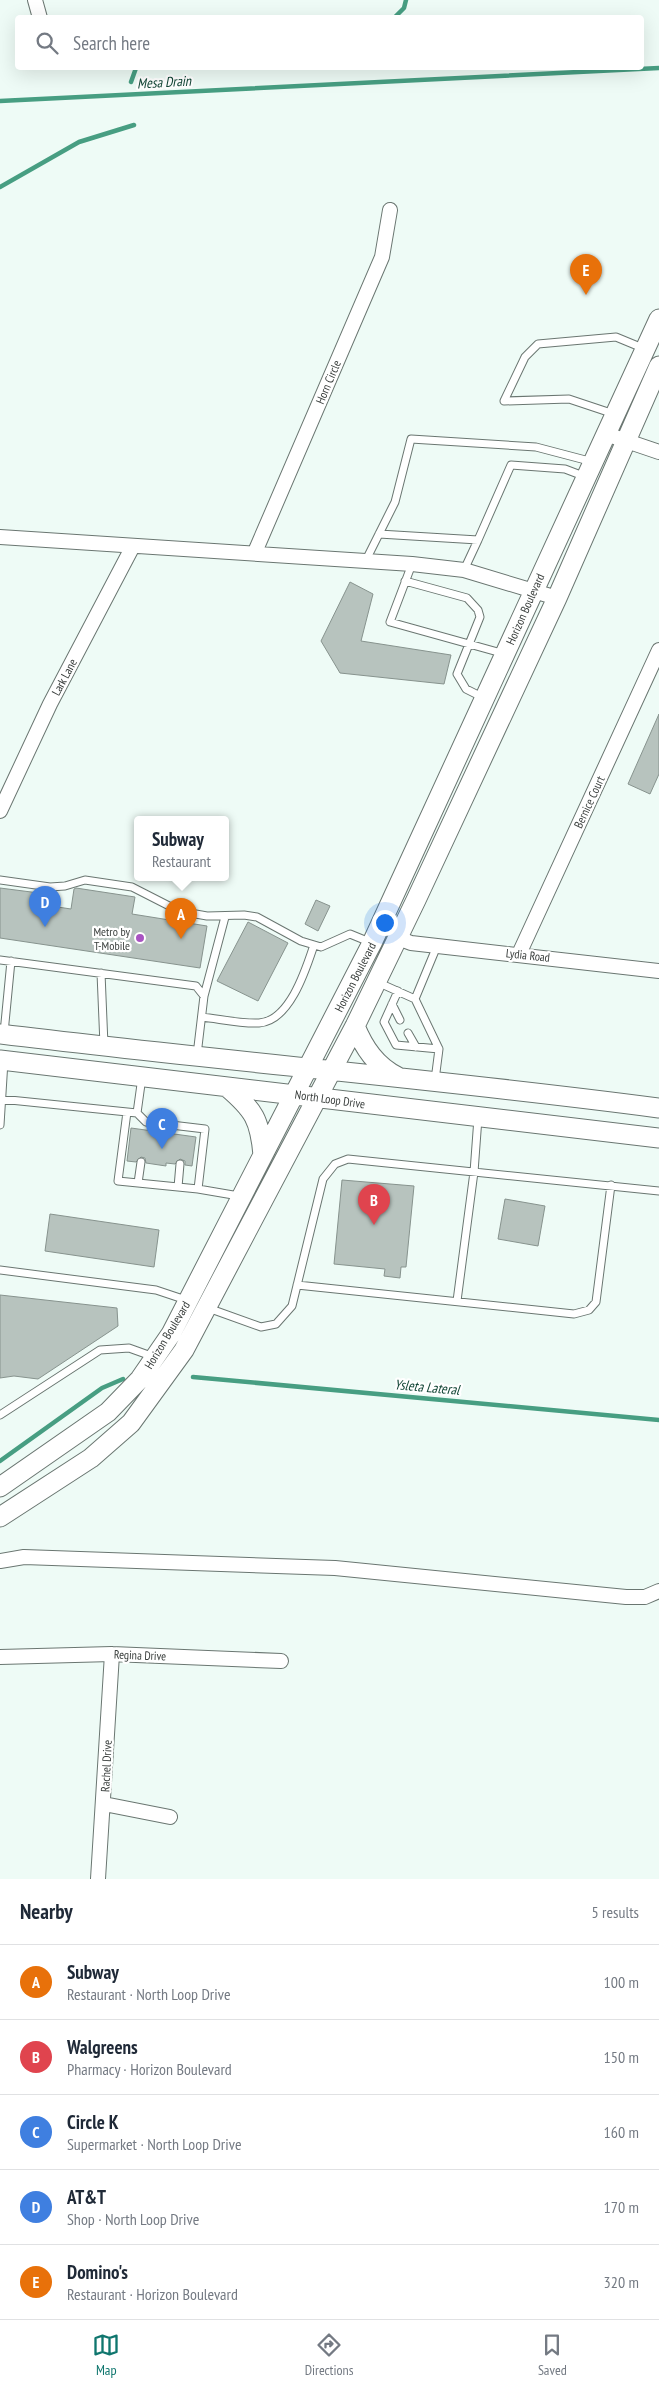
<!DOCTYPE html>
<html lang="en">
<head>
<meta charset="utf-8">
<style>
	body { margin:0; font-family:"PT Sans Narrow",sans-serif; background:#f2f2f3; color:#1f2937 }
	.you { position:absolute; left:384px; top:922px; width:18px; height:18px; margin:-12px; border:4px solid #fff; border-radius:50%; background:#1a73e8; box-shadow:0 0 0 8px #1a73e833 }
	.badge { display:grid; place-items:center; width:32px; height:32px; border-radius:50%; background:#0f766e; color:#fff; font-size:16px; font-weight:700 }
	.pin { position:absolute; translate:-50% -41px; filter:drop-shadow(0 1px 2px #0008) }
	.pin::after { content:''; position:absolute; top:26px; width:18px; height:15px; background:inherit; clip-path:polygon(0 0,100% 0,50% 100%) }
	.popup { position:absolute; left:134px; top:816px; width:95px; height:65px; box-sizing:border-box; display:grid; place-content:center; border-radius:5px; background:#fff; filter:drop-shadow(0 1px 4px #0005); font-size:16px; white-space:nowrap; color:#747a83 }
	.popup b { font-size:19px; color:#1f2937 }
	.popup::after { content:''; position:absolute; left:50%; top:100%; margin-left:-10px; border:10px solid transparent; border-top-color:#fff }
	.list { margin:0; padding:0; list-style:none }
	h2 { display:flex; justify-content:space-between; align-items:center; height:65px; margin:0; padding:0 20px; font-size:21px }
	h2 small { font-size:16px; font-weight:400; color:#747a83 }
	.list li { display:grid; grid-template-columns:32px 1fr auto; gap:15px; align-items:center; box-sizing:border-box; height:75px; padding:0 20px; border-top:1px solid #e0e1e3 }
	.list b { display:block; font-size:19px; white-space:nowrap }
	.list p { margin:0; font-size:16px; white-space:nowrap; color:#747a83 }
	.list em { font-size:16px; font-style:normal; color:#747a83 }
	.icon { flex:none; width:28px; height:28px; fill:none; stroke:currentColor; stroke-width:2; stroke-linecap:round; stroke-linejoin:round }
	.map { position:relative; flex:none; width:659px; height:1879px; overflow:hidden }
	.search { position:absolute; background:#fff; box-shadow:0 5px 20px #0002; left:15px; right:15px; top:15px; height:55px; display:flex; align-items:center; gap:12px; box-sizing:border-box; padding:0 18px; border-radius:5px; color:#747a83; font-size:19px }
	.sheet { height:440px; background:#fff }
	nav { display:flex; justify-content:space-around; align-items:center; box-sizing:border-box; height:70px; border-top:1px solid #e0e1e3; background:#fff; font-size:14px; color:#747a83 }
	nav a { display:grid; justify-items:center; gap:2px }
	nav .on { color:#0f766e }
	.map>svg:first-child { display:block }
</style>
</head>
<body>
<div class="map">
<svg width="659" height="1879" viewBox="0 0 659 1879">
	<rect width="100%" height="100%" fill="#eefbf6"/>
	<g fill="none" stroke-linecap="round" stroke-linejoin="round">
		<path stroke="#479e82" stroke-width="4.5" d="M 394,18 L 404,8 L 406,0
			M 131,82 L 136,68
			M 0,101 L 659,68
			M 0,187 L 79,142 L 134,125
			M 193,1377 L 659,1420
			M 0,1461 L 102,1388 L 123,1379"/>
	</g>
	<path fill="#b7c3be" stroke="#87938e" d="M 350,582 L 373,594 L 361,641 L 451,655 L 444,684 L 340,673 L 321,641 Z
		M 659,714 L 659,774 L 650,794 L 628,784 Z
		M 0,888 L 39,893 L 38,904 L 71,909 L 74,889 L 76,888 L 135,897 L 132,914 L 207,926 L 200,968 L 0,938 Z
		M 316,900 L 330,906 L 318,931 L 305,924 Z
		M 248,922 L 288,943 L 258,1001 L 217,981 Z
		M 131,1128 L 196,1137 L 192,1166 L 185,1165 L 185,1161 L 180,1159 L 175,1164 L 166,1163 L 166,1166 L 146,1163 L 145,1158 L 141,1157 L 136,1162 L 127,1161 Z
		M 342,1180 L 414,1186 L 406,1267 L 401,1267 L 400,1278 L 384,1276 L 385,1269 L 334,1264 Z
		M 505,1199 L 545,1206 L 538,1246 L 498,1239 Z
		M 50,1214 L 159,1230 L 154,1267 L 45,1251 Z
		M 0,1295 L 117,1308 L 118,1326 L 38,1379 L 14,1376 L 0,1378 Z"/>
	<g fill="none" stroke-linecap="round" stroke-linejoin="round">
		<g stroke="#6a7671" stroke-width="9">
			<path id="lane" d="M 614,414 L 569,399 L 504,401 L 525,357 L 538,344 L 616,337 L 645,349
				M 379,534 L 478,540 L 511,465 L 565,469 L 586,477
				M 366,560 L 395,502 L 411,439 L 536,447 L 593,462
				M 412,564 L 390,622 L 505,654
				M 464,570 L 478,540
				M 405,581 L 467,598 L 478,610 L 480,617 L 457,674 L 466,689 L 484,698
				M 0,880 L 50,887 L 65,886 L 85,880 L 132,887 L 179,911 L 207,916 L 244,915 L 257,917 L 301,941 L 321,947 L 350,934 L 372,943
				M 0,960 L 196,986 L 204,996 L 197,1055
				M 101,973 L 104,1045
				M 377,982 L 415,999
				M 398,991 L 384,1022 L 396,1045 L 439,1049
				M 204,996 L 225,917
				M 392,1004 L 400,1020
				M 202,1017 C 220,1019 241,1024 259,1023 C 290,1021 306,969 314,945
				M 4,1033 L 11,961
				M 408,1033 L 416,1047
				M 435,1080 L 439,1049 L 415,999 L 437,946
				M 0,1099 L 137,1113 L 142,1077
				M 127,1112 L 118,1181 L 198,1189 L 239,1196
				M 137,1113 L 146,1122 L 205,1129 L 198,1189
				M 0,1125 L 4,1061
				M 138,1183 L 141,1162
				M 178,1187 L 180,1164
				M 0,1270 L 156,1290 L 186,1300
				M 297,1285 L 574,1314 L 589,1310 L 596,1302 L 611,1185
				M 457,1301 L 474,1172 L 478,1118
				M 208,1308 L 261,1327 L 276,1324 L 292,1306 L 323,1179 L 335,1164 L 348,1159 L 659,1191
				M 0,1415 L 100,1350 L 129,1348 L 154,1357"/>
		</g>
		<g stroke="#6a7671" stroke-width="16">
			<path id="street" d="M 35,0 L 40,18
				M 606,434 L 659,452
				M 0,537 L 412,564 L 464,570 L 557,598
				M 255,552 L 382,257 L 390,210
				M 0,811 L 50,704 L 133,546
				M 398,938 L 411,943 L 659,971
				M 519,954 L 659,650
				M 0,1561 L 24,1557 L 335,1568 L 626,1597 L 645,1597 L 659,1591
				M 0,1657 L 112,1654 L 281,1661
				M 104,1804 L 170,1817
				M 98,1879 L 112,1654"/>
		</g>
		<g stroke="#6a7671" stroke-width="21">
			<path id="secondary" d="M 355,1026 C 364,1048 376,1066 398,1077
				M 0,1034 C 219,1061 440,1079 659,1108
				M 0,1060 L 659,1138
				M 227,1087 C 254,1110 260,1120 263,1155
				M 0,1487 L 108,1412 L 140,1379 L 171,1334 L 372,943 L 659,319
				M 0,1517 L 91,1458 L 131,1423 L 184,1350 L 355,1026 L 416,900 L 557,598 L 659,366"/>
		</g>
		<use href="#lane" stroke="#fff" stroke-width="7"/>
		<use href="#street" stroke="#fff" stroke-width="14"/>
		<use href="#secondary" stroke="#fff" stroke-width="19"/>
	</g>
	<circle fill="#a954c2" stroke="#fff" stroke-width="2" cx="140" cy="938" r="5"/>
	<g text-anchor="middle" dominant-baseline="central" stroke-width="4.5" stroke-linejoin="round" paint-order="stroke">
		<g font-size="12" fill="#393e3c" stroke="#fff">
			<text transform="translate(328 382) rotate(-67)">Horn Circle</text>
			<text transform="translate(525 609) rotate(-66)">Horizon Boulevard</text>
			<text transform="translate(64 677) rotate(-62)">Lark Lane</text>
			<text transform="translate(589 802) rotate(-65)">Bernice Court</text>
			<text transform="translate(528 955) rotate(6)">Lydia Road</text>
			<text transform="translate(355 977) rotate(-63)">Horizon Boulevard</text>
			<text transform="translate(330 1099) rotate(8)">North Loop Drive</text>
			<text transform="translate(167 1335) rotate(-59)">Horizon Boulevard</text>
			<text transform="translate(140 1655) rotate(2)">Regina Drive</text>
			<text transform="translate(106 1766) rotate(-87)">Rachel Drive</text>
		</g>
		<g font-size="12" fill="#393e3c" stroke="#fff" text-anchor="end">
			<text x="130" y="931">Metro by<tspan x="130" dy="14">T-Mobile</tspan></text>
		</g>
		<g font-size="14" font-style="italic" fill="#124636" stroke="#fff">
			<text transform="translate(164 82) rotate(-3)">Mesa Drain</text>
			<text transform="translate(427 1387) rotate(5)">Ysleta Lateral</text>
		</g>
	</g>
</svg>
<div class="you"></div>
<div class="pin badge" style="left:181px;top:939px;background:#e8710a">A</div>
<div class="popup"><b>Subway</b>Restaurant</div>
<div class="pin badge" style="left:374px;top:1225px;background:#e0444e">B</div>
<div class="pin badge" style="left:162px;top:1149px;background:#3f7fe0">C</div>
<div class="pin badge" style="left:45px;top:927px;background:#3f7fe0">D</div>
<div class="pin badge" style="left:586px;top:295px;background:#e8710a">E</div>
<div class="search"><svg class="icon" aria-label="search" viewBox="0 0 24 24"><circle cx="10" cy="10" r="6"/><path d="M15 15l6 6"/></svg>Search here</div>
</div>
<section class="sheet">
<h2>Nearby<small>5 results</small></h2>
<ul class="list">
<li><span class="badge" style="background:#e8710a">A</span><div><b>Subway</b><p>Restaurant · North Loop Drive</p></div><em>100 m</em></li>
<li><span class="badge" style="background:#e0444e">B</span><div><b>Walgreens</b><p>Pharmacy · Horizon Boulevard</p></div><em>150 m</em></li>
<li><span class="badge" style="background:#3f7fe0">C</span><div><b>Circle K</b><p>Supermarket · North Loop Drive</p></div><em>160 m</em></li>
<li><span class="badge" style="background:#3f7fe0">D</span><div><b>AT&amp;T</b><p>Shop · North Loop Drive</p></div><em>170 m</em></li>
<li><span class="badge" style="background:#e8710a">E</span><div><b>Domino's</b><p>Restaurant · Horizon Boulevard</p></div><em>320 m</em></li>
</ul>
</section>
<nav>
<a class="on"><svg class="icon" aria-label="map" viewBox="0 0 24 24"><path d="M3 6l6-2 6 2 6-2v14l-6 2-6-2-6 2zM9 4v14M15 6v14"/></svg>Map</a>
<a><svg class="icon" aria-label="directions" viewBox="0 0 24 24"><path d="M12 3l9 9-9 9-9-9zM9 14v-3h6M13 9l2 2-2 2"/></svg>Directions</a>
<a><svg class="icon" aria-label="saved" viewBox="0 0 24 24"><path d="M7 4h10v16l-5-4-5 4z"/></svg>Saved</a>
</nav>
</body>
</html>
